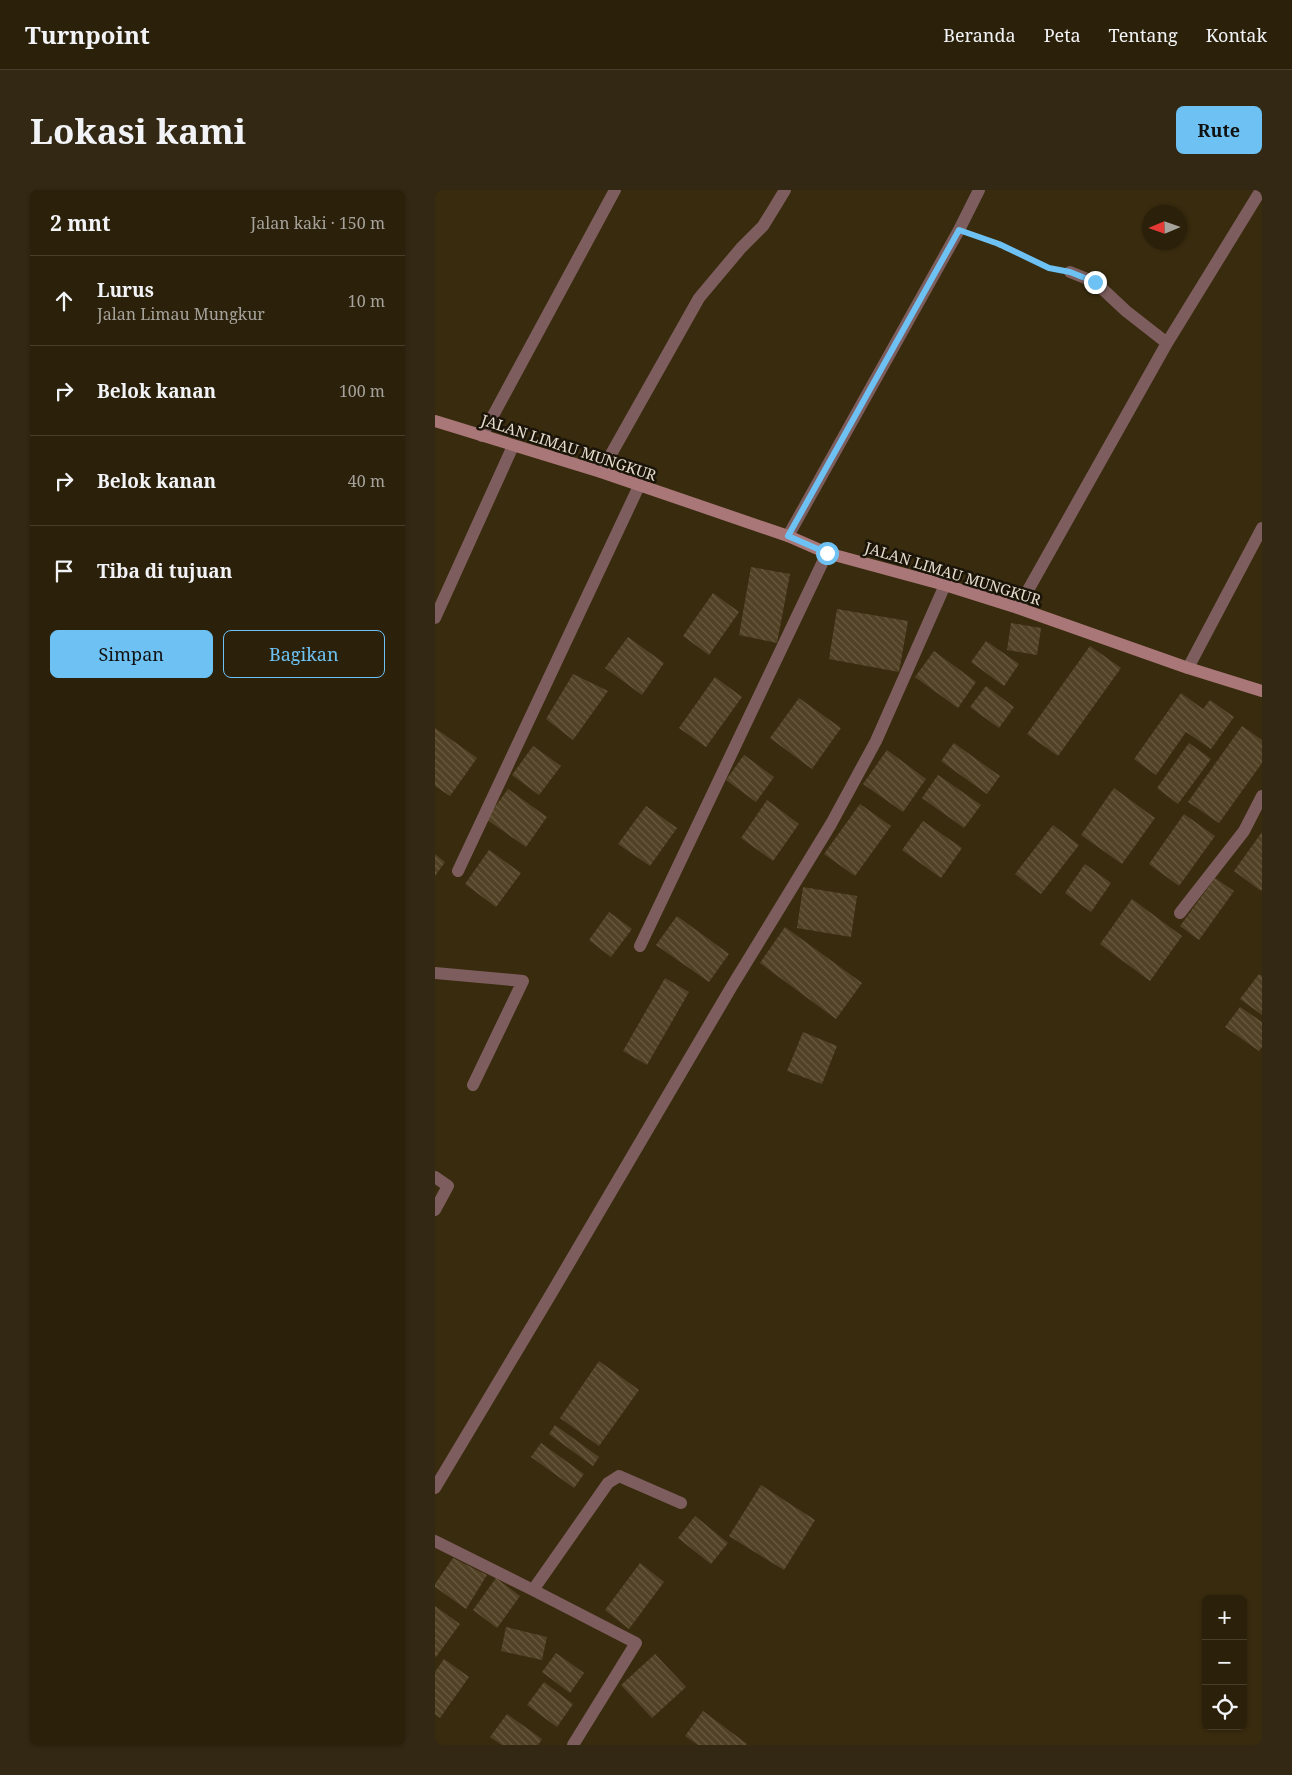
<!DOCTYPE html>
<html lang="id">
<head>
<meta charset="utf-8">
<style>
	body { margin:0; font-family:"Noto Serif",serif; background:#332813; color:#f1f3f6 }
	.controls { position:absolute; right:15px; bottom:15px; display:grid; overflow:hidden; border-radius:8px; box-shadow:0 1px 4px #0004 }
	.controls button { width:45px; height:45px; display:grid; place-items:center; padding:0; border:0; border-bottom:1px solid #473e2b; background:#2b200a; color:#f1f3f6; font:25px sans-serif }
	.compass { position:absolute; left:707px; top:15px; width:45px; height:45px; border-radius:50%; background:#2b200a; box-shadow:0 1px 4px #0004; rotate:268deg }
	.stop { position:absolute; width:15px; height:15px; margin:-11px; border:4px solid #6dc2f3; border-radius:50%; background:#fff }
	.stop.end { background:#6dc2f3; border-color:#fff; box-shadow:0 1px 5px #0008 }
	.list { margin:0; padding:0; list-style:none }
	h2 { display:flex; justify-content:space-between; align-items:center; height:65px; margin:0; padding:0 20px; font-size:21px }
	h2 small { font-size:16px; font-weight:400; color:#a6a39c }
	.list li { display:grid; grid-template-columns:32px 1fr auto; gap:15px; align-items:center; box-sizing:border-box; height:90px; padding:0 20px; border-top:1px solid #473e2b }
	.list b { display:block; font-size:19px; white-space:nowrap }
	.list p { margin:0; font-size:16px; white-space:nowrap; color:#a6a39c }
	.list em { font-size:16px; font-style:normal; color:#a6a39c }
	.actions { display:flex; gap:10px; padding:15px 20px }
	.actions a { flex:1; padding:11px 0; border:1px solid #6dc2f3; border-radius:8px; text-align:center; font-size:18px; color:#6dc2f3 }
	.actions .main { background:#6dc2f3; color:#111 }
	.icon { flex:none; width:28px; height:28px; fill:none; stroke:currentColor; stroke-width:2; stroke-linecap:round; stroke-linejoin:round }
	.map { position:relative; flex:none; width:827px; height:1555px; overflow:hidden; border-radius:8px }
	header { display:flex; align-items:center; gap:30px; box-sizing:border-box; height:70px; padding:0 25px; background:#2b200a; border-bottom:1px solid #473e2b }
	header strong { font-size:24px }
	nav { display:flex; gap:28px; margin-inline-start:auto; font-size:18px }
	.intro { display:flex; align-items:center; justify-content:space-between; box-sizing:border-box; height:120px; padding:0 30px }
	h1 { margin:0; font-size:35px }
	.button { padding:12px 22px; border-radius:8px; background:#6dc2f3; color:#111; font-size:18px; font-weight:700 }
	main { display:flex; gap:30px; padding:0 30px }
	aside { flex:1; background:#2b200a; border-radius:8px; box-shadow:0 1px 4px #0004 }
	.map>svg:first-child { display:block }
</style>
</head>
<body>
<header>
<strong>Turnpoint</strong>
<nav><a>Beranda</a><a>Peta</a><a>Tentang</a><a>Kontak</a></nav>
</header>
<div class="intro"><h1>Lokasi kami</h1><a class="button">Rute</a></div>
<main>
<aside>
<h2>2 mnt<small>Jalan kaki · 150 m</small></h2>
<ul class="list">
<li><svg class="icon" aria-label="ahead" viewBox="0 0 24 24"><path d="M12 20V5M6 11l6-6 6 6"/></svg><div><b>Lurus</b><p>Jalan Limau Mungkur</p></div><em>10 m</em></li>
<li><svg class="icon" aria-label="right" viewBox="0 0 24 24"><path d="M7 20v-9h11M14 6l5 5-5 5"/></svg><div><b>Belok kanan</b></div><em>100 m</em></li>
<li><svg class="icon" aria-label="right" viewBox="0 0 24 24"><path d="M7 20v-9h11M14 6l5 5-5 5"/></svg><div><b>Belok kanan</b></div><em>40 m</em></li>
<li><svg class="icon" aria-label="arrive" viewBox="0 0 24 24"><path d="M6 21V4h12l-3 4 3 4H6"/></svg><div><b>Tiba di tujuan</b></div></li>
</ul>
<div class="actions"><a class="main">Simpan</a><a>Bagikan</a></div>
</aside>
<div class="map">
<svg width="827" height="1555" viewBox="0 0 827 1555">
	<defs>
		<pattern id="building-back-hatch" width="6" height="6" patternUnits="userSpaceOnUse" patternTransform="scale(1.25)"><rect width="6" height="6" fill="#514125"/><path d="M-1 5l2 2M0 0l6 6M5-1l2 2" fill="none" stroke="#6a5c43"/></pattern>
	</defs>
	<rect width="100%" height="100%" fill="#392b0e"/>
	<path fill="url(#building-back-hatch)" d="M 316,377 L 355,384 L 342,453 L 304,445 Z
		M 278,403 L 304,422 L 274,465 L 248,446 Z
		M 402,419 L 473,431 L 464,482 L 394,469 Z
		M 576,433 L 606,438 L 602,465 L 572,460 Z
		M 193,447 L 229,473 L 207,505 L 170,478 Z
		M 551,451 L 584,474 L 569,496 L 536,472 Z
		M 655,456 L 686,478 L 623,566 L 592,544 Z
		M 499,461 L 541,492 L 523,518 L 480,487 Z
		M 138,484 L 173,501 L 138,550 L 111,529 Z
		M 280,487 L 307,507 L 271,557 L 244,538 Z
		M 551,496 L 579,517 L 564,538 L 535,517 Z
		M 746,503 L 768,519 L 775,510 L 799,527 L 776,559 L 751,542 L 721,585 L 699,569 Z
		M 364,508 L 406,538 L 377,579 L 335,548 Z
		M 807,536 L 827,550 L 827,573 L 784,633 L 753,612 Z
		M 0,538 L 42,568 L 15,606 L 0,596 Z
		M 519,553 L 565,586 L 552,604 L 506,571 Z
		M 754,553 L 776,569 L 743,614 L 722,598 Z
		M 98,556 L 126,576 L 104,605 L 77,585 Z
		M 452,560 L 491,589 L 468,622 L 428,594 Z
		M 309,565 L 339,587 L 321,612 L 291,590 Z
		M 503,585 L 546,615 L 529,638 L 487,608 Z
		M 679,598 L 720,628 L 687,674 L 646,645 Z
		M 73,599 L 112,627 L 91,657 L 51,629 Z
		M 332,610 L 364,634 L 338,671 L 306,648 Z
		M 425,614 L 456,636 L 420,686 L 389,664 Z
		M 211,616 L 242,638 L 215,676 L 183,654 Z
		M 749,624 L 780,646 L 744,696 L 714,674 Z
		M 488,631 L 527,658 L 506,688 L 467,660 Z
		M 618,635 L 644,655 L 606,704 L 580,684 Z
		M 827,642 L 827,699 L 826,701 L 799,681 Z
		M 54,660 L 86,683 L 61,717 L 30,694 Z
		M 0,664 L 10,672 L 0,686 Z
		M 650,674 L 676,693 L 656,722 L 630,703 Z
		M 780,688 L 799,701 L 764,750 L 745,736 Z
		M 368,697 L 422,706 L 416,747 L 362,738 Z
		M 697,709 L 747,746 L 715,791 L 665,754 Z
		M 174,722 L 197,739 L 176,767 L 154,750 Z
		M 242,726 L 294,764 L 274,792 L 221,755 Z
		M 350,737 L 427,793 L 401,829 L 325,773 Z
		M 824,784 L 827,786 L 827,825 L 805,809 Z
		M 230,788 L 254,802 L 212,875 L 188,861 Z
		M 805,817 L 827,832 L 827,857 L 824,861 L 790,837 Z
		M 368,842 L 402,856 L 387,894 L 352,881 Z
		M 164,1171 L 204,1200 L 164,1256 L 125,1228 Z
		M 120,1235 L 164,1267 L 158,1276 L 114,1244 Z
		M 106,1253 L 149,1284 L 139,1298 L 96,1267 Z
		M 326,1295 L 380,1330 L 349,1380 L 294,1346 Z
		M 260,1326 L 293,1353 L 276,1374 L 243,1348 Z
		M 18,1368 L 52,1385 L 31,1419 L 0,1397 L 0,1394 Z
		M 205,1373 L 229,1392 L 194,1439 L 170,1420 Z
		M 61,1388 L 85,1406 L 62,1438 L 38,1420 Z
		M 0,1416 L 25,1434 L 1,1467 L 0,1466 Z
		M 71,1437 L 112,1447 L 107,1470 L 66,1461 Z
		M 121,1463 L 149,1483 L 135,1503 L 107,1482 Z
		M 220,1464 L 251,1497 L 217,1528 L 186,1495 Z
		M 9,1469 L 34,1487 L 5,1528 L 0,1524 L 0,1482 Z
		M 109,1492 L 138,1514 L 122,1537 L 92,1515 Z
		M 268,1521 L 312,1554 L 311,1555 L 263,1555 L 250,1546 Z
		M 72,1524 L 107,1549 L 103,1555 L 67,1555 L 55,1547 Z"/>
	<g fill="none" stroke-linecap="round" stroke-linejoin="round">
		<path stroke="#928770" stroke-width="3" stroke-dasharray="5 2.5" stroke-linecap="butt" d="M 541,46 L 618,79"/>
		<path stroke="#7d5d5e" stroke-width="12" d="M 635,82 L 660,92 L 691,121 L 732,153
			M 47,246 L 180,0
			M 166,282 L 264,108 L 306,58 L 328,36 L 350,0
			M 353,346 L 524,40 L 544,0
			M 583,418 L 732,153 L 826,0
			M 0,428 L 78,256
			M 753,478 L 827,338
			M 23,681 L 204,296
			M 745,723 L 809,641 L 827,606
			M 205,756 L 392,363
			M 0,783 L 88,791 L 38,895
			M 0,987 L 13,996 L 0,1020
			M 0,1298 L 116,1104 L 297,796 L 396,634 L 441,551 L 510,395
			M 0,1351 L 98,1400 L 173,1293 L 184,1286 L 246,1313
			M 98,1400 L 201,1453 L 138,1555"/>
		<path stroke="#a97778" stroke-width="12" d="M 0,231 L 166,282 L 353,346 L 392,363 L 510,395 L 583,418 L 753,478 L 827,501"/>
	</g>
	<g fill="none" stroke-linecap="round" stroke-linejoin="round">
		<path stroke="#6dc2f3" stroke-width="6" d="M 392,363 L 353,346 L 524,40 L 564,54 L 614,78 L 635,82 L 660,92"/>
	</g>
	<g text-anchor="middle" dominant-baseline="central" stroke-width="5" stroke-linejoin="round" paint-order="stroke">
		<g font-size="15" fill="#e6ddcd" stroke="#1b1408">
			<text transform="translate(134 257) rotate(18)">JALAN LIMAU MUNGKUR</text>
			<text transform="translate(518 383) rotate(17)">JALAN LIMAU MUNGKUR</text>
		</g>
	</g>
</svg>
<div class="controls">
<button>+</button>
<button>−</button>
<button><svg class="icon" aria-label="locate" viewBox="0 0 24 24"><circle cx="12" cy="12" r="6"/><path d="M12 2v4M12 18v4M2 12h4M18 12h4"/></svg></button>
</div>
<svg class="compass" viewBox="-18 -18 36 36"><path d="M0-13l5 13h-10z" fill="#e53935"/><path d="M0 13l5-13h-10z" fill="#a6a39c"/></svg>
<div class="stop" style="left:392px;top:363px"></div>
<div class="stop end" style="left:660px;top:92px"></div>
</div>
</main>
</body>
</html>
